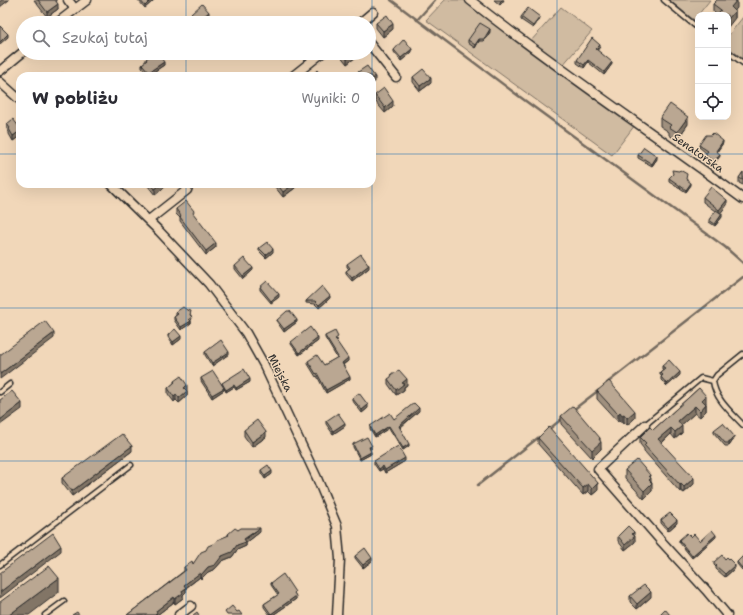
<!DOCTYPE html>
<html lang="pl">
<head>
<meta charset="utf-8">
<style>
	body { margin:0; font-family:"Shantell Sans",sans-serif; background:#f2f2f3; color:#2b2b33 }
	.controls { position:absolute; right:12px; top:12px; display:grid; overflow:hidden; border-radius:8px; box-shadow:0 4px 16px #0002 }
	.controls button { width:36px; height:36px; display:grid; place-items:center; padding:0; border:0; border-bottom:1px solid #e1e1e2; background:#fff; color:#2b2b33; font:20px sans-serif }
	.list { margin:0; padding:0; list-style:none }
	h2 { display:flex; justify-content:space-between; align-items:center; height:52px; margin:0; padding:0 16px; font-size:17px }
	h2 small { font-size:13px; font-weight:400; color:#7c7c81 }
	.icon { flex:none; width:22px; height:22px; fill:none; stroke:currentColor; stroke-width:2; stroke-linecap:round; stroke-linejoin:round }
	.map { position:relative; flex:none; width:743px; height:615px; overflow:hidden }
	.search { position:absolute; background:#fff; box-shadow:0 4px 16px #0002; left:16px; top:16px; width:360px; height:44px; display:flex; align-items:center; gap:10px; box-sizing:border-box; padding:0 14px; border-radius:22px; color:#7c7c81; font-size:15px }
	.panel { position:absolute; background:#fff; box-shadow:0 4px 16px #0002; left:16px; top:72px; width:360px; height:116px; border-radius:12px }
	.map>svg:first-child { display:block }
</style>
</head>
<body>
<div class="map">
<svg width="743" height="615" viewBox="0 0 743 615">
	<rect width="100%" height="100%" fill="#f1d7b9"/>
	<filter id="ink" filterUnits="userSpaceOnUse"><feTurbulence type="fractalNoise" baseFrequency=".025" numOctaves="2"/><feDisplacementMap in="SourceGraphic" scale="8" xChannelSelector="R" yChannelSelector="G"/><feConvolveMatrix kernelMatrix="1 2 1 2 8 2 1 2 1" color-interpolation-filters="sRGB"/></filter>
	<g filter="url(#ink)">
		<path fill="#d0bba1" stroke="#7e7366" d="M 445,0 L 464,0 L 501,29 L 528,47 L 635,125 L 612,155 L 426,20 Z
			M 669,0 L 710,0 L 694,20 Z
			M 561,7 L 592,31 L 562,66 L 530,42 Z
			M 743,17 L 743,59 L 728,47 L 728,36 Z"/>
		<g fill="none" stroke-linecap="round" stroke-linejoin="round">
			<path stroke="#746b5f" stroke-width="2.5" d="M 391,0 L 516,94 L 725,247 L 743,263
				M 417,20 L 435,0
				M 607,383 L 743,277
				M 573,410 L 599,390
				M 548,430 L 563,418
				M 478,485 L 539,437"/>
			<g stroke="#2b2b2b" stroke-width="7">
				<path id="service" d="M 664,0 L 698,28
					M 728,52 L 743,63
					M 743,354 L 717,375 L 713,381 C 715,399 731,412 743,425
					M 0,392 L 10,384
					M 645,425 L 701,378 L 713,381
					M 0,565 L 131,465
					M 45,615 L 64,601"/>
			</g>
			<g stroke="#2b2b2b" stroke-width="11">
				<path id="minor" d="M 68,0 L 75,9
					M 470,0 C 558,70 652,132 743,199
					M 57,23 L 87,0
					M 360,23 L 373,12
					M 369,43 L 396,77
					M 0,71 L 23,52
					M 293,76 L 322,53
					M 0,82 L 20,100
					M 111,184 L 159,231 L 209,284 L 246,333 L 264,365 L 317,478 L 337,526 L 340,559 L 337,615
					M 149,220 L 187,190 L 189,184
					M 645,425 L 598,469 L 662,542 L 706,590 L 727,615
					M 179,615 L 191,606"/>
			</g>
			<use href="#service" stroke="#f1d7b9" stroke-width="4"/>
			<use href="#minor" stroke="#f1d7b9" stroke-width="8"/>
		</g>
		<path fill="#a0907e" stroke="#2b2b2b" d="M 34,0 L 56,0 L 58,9 L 47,17 Z
			M 138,0 L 154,0 L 145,8 Z
			M 494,0 L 504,0 L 500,5 Z
			M 713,4 L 737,8 L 735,10 L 735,18 L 728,15 L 717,15 L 713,11 Z
			M 191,14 L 209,18 L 203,23 L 194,23 L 191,19 Z
			M 521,17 L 540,19 L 533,28 L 521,20 Z
			M 376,23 L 393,29 L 383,37 L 376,28 Z
			M 490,32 L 484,41 L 479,41 L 475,48 L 468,43 L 468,40 Z
			M 600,47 L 597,50 L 612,64 L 604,75 L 588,62 L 584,68 L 577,63 L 577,60 Z
			M 394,50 L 412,52 L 401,61 L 394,52 Z
			M 339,53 L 356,53 L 356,57 L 347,64 L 339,54 Z
			M 158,55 L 161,59 L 164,65 L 149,75 L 142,67 L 142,64 L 146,61 L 146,59 Z
			M 413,77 L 431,83 L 420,91 L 413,82 Z
			M 375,95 L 393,106 L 385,113 L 375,101 Z
			M 660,118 L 688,124 L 677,140 L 669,135 L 669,132 L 660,126 Z
			M 7,124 L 20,128 L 20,136 L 13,141 L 9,134 L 9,132 L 7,129 Z
			M 723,143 L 717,152 L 720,156 L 714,164 L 705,158 L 705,155 L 706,153 L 699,147 L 699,145 Z
			M 638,155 L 657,159 L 652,166 L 638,158 Z
			M 743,172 L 743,185 L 739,183 L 739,178 Z
			M 669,178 L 686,179 L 691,185 L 686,192 L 669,181 Z
			M 148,184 L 168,184 L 155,195 L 148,186 Z
			M 275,184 L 295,184 L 295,188 L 283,197 L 275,187 Z
			M 703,197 L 727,205 L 720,213 L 722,217 L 715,226 L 709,222 L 709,220 L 715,211 L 703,202 Z
			M 176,209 L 194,215 L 216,247 L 206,255 L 180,221 L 180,218 L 176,214 Z
			M 259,248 L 273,252 L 266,258 L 259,251 Z
			M 347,264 L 369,268 L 352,281 L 346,274 L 346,271 L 349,269 L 347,267 Z
			M 235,266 L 253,270 L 243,279 L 235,269 Z
			M 260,287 L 279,297 L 271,303 L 260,290 Z
			M 330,298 L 319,308 L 315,304 L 306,303 L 306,301 Z
			M 176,312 L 191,315 L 192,319 L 191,320 L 191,323 L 181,330 L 174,320 L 174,317 L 176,315 Z
			M 277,320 L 297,322 L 284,332 L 277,322 Z
			M 168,335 L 181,339 L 173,345 L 168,337 Z
			M 325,336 L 338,340 L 336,341 L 348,361 L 343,365 L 350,379 L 326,393 L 317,376 L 316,377 L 308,364 L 308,361 L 324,365 L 337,358 L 325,338 Z
			M 318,341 L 299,355 L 291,344 L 291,342 Z
			M 205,352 L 229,354 L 212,366 L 205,355 Z
			M 662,366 L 680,375 L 667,386 L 661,380 L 661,377 L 662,376 L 660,375 L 660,372 L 663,369 L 662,369 Z
			M 201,378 L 222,385 L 222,383 L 250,382 L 236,390 L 234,387 L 226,392 L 224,388 L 224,390 L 212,398 L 201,381 Z
			M 388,379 L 407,385 L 404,387 L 404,390 L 396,395 L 388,384 Z
			M 174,381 L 187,390 L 187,396 L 179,403 L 176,400 L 174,402 L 168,394 L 168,388 L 174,383 Z
			M 699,388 L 706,403 L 706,411 L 700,417 L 695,413 L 681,425 L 682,433 L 675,439 L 671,434 L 662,443 L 694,484 L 684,493 L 681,491 L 680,492 L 644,451 L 644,449 L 640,444 L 640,437 L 653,430 Z
			M 597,391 L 635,418 L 627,425 L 624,422 L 622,423 L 620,420 L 618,422 L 597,399 Z
			M 352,398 L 368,408 L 362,413 L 352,400 Z
			M 419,411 L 400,428 L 409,446 L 403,450 L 389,428 L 375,437 L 370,429 L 370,426 L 394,419 Z
			M 561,416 L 600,441 L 601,449 L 592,458 L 561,424 Z
			M 326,421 L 345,426 L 333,434 L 326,424 Z
			M 244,430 L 266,437 L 252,447 L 244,436 Z
			M 714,430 L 734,439 L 729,446 L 725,446 L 714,433 Z
			M 538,438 L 598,490 L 592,495 L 588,491 L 583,495 L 538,444 Z
			M 353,444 L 372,448 L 370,449 L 371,454 L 360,460 L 353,447 Z
			M 132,451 L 72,496 L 62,483 L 62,478 Z
			M 374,461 L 405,461 L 385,473 L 383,469 L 379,471 L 374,464 Z
			M 261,470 L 272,474 L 265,479 L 261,473 Z
			M 625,470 L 650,477 L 652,491 L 644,499 L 625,478 Z
			M 661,520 L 677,523 L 668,531 L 661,523 Z
			M 238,530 L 260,532 L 246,543 L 246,546 L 237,550 L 232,557 L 222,561 L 215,569 L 208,572 L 201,579 L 200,577 L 186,588 L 186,592 L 183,595 L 183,598 L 175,604 L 174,602 L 157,615 L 127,615 L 184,571 L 184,567 L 193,564 L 206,550 L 213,544 L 228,536 L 228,534 Z
			M 634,535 L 635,542 L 625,550 L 618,541 L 618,536 Z
			M 691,537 L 700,541 L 716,537 L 692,558 L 679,542 L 679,540 Z
			M 355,556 L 372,561 L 363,568 L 355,558 Z
			M 743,556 L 743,569 L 742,570 L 737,564 L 737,562 Z
			M 714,562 L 735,568 L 725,577 L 716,569 L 716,567 L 714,565 Z
			M 271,583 L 295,594 L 295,595 L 296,599 L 273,615 L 270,615 L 264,607 L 264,604 L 278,595 L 271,585 Z
			M 630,596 L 651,597 L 637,609 L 630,602 Z"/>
		<path fill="#827566" stroke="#2b2b2b" d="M 2,0 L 9,0 L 0,7 L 0,1 Z
			M 151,0 L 154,0 L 145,8 L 145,6 Z
			M 502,0 L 504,0 L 500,5 L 500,2 Z
			M 737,0 L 737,8 L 731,15 L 731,7 Z
			M 58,4 L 58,9 L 47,17 L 47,12 Z
			M 735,11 L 735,18 L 728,27 L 728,19 Z
			M 209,12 L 209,18 L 203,23 L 197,23 L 197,22 Z
			M 540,17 L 540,19 L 533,28 L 533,26 Z
			M 393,24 L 393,29 L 383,37 L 383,31 Z
			M 490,29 L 490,32 L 484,41 L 484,39 Z
			M 8,34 L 8,37 L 0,44 L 0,42 Z
			M 479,39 L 479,41 L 475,48 L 475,45 Z
			M 600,45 L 600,47 L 596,52 L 596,49 Z
			M 412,49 L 412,52 L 401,61 L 401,58 Z
			M 354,53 L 356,53 L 356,57 L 347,64 L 347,59 Z
			M 588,60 L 588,62 L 584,68 L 584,65 Z
			M 164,62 L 164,65 L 149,75 L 149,72 Z
			M 612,62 L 612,64 L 604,75 L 604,72 Z
			M 375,77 L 375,82 L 372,84 L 372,79 Z
			M 431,78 L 431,83 L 420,91 L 420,86 Z
			M 393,101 L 393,106 L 385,113 L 385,108 Z
			M 688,117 L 688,124 L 677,140 L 677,132 Z
			M 20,131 L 20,136 L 13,141 L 13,136 Z
			M 723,141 L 723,143 L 716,153 L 716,151 Z
			M 720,154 L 720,156 L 714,164 L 714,162 Z
			M 657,156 L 657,159 L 652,166 L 652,164 Z
			M 691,183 L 691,185 L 686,192 L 686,190 Z
			M 162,184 L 168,184 L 155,195 L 155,189 Z
			M 294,184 L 295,184 L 295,188 L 283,197 L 283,192 Z
			M 727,200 L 727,205 L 719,215 L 719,210 Z
			M 722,214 L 722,217 L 715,226 L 715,224 Z
			M 216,243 L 216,247 L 206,255 L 206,251 Z
			M 273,249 L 273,252 L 266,258 L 266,255 Z
			M 369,265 L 369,268 L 352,281 L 352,278 Z
			M 253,268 L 253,270 L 243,279 L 243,276 Z
			M 279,294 L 279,297 L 271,303 L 271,301 Z
			M 330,296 L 330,298 L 319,308 L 319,305 Z
			M 297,320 L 297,322 L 284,332 L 284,329 Z
			M 191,321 L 191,323 L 181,330 L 181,327 Z
			M 54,333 L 54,338 L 0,379 L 0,374 Z
			M 181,336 L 181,339 L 173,345 L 173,342 Z
			M 318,338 L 318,341 L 299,355 L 299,353 Z
			M 229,352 L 229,354 L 212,366 L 212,363 Z
			M 348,358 L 348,361 L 342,365 L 342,363 Z
			M 680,372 L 680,375 L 667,386 L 667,384 Z
			M 350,377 L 350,379 L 326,393 L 326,390 Z
			M 250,379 L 250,382 L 236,390 L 236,388 Z
			M 407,379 L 407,385 L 404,387 L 404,390 L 396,395 L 396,390 L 402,383 Z
			M 187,385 L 187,390 L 184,393 L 184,388 Z
			M 234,385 L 234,387 L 226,392 L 226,390 Z
			M 224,388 L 224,390 L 212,398 L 212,395 Z
			M 187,391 L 187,396 L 179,403 L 179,398 Z
			M 176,394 L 176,400 L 174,402 L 174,397 Z
			M 706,396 L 706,403 L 702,407 L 702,400 Z
			M 22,403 L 22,409 L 0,425 L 0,420 Z
			M 706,404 L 706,411 L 700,417 L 700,411 Z
			M 368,405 L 368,408 L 362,413 L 362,410 Z
			M 695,406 L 695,413 L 678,428 L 678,421 Z
			M 419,408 L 419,411 L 399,428 L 399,426 Z
			M 635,411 L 635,418 L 627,425 L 627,418 Z
			M 620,412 L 620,420 L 618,422 L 618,414 Z
			M 624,414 L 624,422 L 622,423 L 622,415 Z
			M 345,423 L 345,426 L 333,434 L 333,431 Z
			M 389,426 L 389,428 L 375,437 L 375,435 Z
			M 682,426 L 682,433 L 675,439 L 675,432 Z
			M 671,428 L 671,434 L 658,446 L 658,439 Z
			M 266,432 L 266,437 L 252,447 L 252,442 Z
			M 734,436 L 734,439 L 729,446 L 729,443 Z
			M 600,438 L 600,443 L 601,442 L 601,449 L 592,458 L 592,450 Z
			M 409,444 L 409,446 L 403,450 L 403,448 Z
			M 132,446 L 132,451 L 72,496 L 72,491 Z
			M 371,452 L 371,454 L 360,460 L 360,458 Z
			M 405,458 L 405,461 L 385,473 L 385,470 Z
			M 383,466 L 383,469 L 379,471 L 379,469 Z
			M 272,471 L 272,474 L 265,479 L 265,476 Z
			M 650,475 L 650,479 L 651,478 L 651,484 L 652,483 L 652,491 L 644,499 L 644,491 L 649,476 Z
			M 694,478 L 694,484 L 684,493 L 684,487 Z
			M 598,483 L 598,490 L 592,495 L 592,489 Z
			M 588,484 L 588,491 L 583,495 L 583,488 Z
			M 681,484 L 681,491 L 680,492 L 680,485 Z
			M 677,520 L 677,523 L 668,531 L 668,528 Z
			M 260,528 L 260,532 L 246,543 L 246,546 L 237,550 L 232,557 L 222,561 L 215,569 L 208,572 L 201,579 L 201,575 L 208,567 Z
			M 634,532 L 634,537 L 635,536 L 635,542 L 625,550 L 625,545 Z
			M 716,535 L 716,537 L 692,558 L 692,556 Z
			M 61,546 L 61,551 L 0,598 L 0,592 Z
			M 372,558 L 372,561 L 363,568 L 363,565 Z
			M 735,565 L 735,568 L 725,577 L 725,574 Z
			M 200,573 L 200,577 L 184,589 L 184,585 Z
			M 59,578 L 59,592 L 29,615 L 9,615 Z
			M 186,588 L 186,592 L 183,595 L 183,598 L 175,604 L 175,599 L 182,591 Z
			M 651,592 L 651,597 L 637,609 L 637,604 Z
			M 296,596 L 296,599 L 273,615 L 271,615 L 271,614 Z
			M 174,597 L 174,602 L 157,615 L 155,615 L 156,611 Z"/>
		<path fill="#baa792" stroke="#2b2b2b" d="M 38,0 L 55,0 L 58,4 L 47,12 Z
			M 140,0 L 151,0 L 145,6 Z
			M 717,0 L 737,0 L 731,7 L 735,11 L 728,19 L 728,15 L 720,15 L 718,13 L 721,10 L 713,4 Z
			M 202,4 L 209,12 L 197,22 L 191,14 Z
			M 528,8 L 540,17 L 533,26 L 521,17 Z
			M 387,15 L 393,24 L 383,31 L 376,23 Z
			M 182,16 L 188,22 L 176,23 L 175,21 Z
			M 480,23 L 490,29 L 484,39 L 479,39 L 475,45 L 468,40 Z
			M 0,26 L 8,34 L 0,42 Z
			M 592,38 L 600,45 L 596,49 L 612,62 L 604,72 L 588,60 L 584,65 L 577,60 Z
			M 404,39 L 412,49 L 401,58 L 394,50 Z
			M 153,53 L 157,53 L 158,55 L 161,55 L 161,58 L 164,62 L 149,72 L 142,64 L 147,60 L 146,59 Z
			M 342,53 L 354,53 L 347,59 Z
			M 367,66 L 375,77 L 372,79 L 372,76 L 361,76 L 358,72 Z
			M 423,69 L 431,78 L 420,86 L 413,77 Z
			M 317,70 L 321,76 L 311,76 Z
			M 63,73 L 65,76 L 59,76 Z
			M 384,88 L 393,101 L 385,108 L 375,95 Z
			M 670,104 L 688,117 L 677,132 L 669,127 L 671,125 L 660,118 Z
			M 13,119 L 20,128 L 20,131 L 13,136 L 9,129 L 10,128 L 7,124 Z
			M 713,133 L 723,141 L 716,151 L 720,154 L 714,162 L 705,155 L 708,151 L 699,145 L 706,135 L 711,135 Z
			M 644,147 L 657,156 L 652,164 L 638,155 Z
			M 672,170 L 679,171 L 680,170 L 687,174 L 686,179 L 691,183 L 686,190 L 669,178 L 673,174 Z
			M 743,172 L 743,180 L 739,178 Z
			M 151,184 L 162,184 L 155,189 Z
			M 277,184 L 294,184 L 283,192 Z
			M 711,187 L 727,200 L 719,210 L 703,197 Z
			M 186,201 L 194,211 L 193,213 L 216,243 L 206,251 L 180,217 L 181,216 L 176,209 Z
			M 716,210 L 722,214 L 715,224 L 709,220 Z
			M 267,242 L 273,249 L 266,255 L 259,248 Z
			M 361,254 L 369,265 L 352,278 L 346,271 L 350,268 L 347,264 Z
			M 244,258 L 253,268 L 243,276 L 235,266 Z
			M 267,281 L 279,294 L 271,301 L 260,287 Z
			M 322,286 L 330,296 L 319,305 L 315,301 L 306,301 Z
			M 183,307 L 187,310 L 191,311 L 190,315 L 192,317 L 189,319 L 191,321 L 181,327 L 174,317 L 178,314 L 176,312 Z
			M 287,311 L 290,311 L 297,320 L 284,329 L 277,320 Z
			M 45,321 L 54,333 L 0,374 L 0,355 Z
			M 310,327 L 318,338 L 299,353 L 291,342 Z
			M 175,329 L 181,336 L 173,342 L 168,335 Z
			M 335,331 L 338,337 L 335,339 L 348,358 L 342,363 L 350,377 L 326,390 L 317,373 L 316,374 L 308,361 L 317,355 L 324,365 L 338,357 L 325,336 Z
			M 221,340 L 229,352 L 212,363 L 205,352 Z
			M 669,360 L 680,372 L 667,384 L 661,377 L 663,375 L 660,372 L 665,368 L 662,366 Z
			M 244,369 L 250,379 L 236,388 L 234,385 L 226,390 L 222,383 Z
			M 399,370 L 407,379 L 402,383 L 404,384 L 396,390 L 388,379 L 391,377 L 392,373 L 395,373 Z
			M 213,371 L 224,388 L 212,395 L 201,378 Z
			M 181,376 L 187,385 L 184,388 L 187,391 L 179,398 L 176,394 L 174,397 L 168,388 L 175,382 L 174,381 Z
			M 609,381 L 635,411 L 627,418 L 624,414 L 622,415 L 620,412 L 618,414 L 597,391 Z
			M 699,388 L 706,396 L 702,400 L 706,404 L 700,411 L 695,406 L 678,421 L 682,426 L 675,432 L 671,428 L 658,439 L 694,478 L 684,487 L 681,484 L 680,485 L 644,445 L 646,443 L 640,437 L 650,427 L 653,430 Z
			M 12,391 L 22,403 L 0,420 L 0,400 Z
			M 359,393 L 368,405 L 362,410 L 352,398 Z
			M 414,403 L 419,408 L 399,426 L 409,444 L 403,448 L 389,426 L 375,435 L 370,426 L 390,413 L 394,419 Z
			M 573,406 L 600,438 L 599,439 L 601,442 L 592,450 L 561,416 Z
			M 338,413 L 345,423 L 333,431 L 326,421 Z
			M 257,420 L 266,432 L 252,442 L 244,430 Z
			M 723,423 L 734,436 L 729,443 L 725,443 L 714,430 Z
			M 549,427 L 598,483 L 592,489 L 588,484 L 583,488 L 538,438 Z
			M 122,434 L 132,446 L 72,491 L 62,478 Z
			M 367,437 L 372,446 L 369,447 L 371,452 L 360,458 L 353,444 Z
			M 398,446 L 405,458 L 385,470 L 383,466 L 379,469 L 374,461 Z
			M 637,460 L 650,475 L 649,476 L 651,478 L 649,480 L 652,483 L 644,491 L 625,470 Z
			M 268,465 L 272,471 L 265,476 L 261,470 Z
			M 670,513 L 677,520 L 668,528 L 661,520 Z
			M 628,526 L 634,532 L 632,534 L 635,536 L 625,545 L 618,536 Z
			M 235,528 L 238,530 L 241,528 L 260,528 L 244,539 L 246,542 L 237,545 L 232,552 L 222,556 L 215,565 L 208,567 L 201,575 L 200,573 L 184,585 L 186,588 L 182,591 L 183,593 L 175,599 L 174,597 L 156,611 L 157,613 L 155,615 L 127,615 L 186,570 L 184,567 L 192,561 L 193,564 L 201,552 L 206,550 L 208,546 L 213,544 L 217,540 L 229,535 L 228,534 Z
			M 712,530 L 716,535 L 692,556 L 679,540 L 687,533 L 691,537 L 694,534 L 700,541 Z
			M 53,533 L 61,546 L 0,592 L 0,573 Z
			M 365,548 L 372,558 L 363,565 L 355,556 Z
			M 722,555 L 725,559 L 727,557 L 735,565 L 725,574 L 716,566 L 717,565 L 714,562 Z
			M 743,556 L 743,567 L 742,568 L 737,562 Z
			M 49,566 L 59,578 L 9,615 L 0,615 L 0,602 Z
			M 283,574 L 295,592 L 294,593 L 296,596 L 271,614 L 264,604 L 279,594 L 271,583 Z
			M 644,585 L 651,592 L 637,604 L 630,596 Z
			M 232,606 L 237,612 L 239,611 L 242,615 L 227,615 L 225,612 Z
			M 665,609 L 670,615 L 659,615 Z
			M 77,612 L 79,615 L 72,615 Z
			M 197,612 L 199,615 L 193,615 Z"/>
	</g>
	<path fill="none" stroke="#1f6fb2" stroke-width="1" stroke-opacity="0.55" d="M 186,0 L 186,23M 372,0 L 372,76M 557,0 L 557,615M 186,53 L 186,76M 0,154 L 20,154M 372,154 L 743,154M 186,184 L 186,615M 372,184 L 372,615M 0,308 L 743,308M 0,461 L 743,461"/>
	<g text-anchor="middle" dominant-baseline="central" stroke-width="3" stroke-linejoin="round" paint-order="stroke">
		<g font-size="11" fill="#2b2b2b" stroke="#f1d7b9">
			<text transform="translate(698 153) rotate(35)">Senatorska</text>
			<text transform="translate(280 373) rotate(63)">Miejska</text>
		</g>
	</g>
</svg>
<div class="controls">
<button>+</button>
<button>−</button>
<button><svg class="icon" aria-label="locate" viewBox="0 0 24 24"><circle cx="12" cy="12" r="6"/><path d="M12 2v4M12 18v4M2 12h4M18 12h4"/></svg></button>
</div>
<div class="search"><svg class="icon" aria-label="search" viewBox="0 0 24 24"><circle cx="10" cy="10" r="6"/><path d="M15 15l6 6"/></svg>Szukaj tutaj</div>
<section class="panel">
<h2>W pobliżu<small>Wyniki: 0</small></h2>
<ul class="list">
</ul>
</section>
</div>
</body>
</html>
